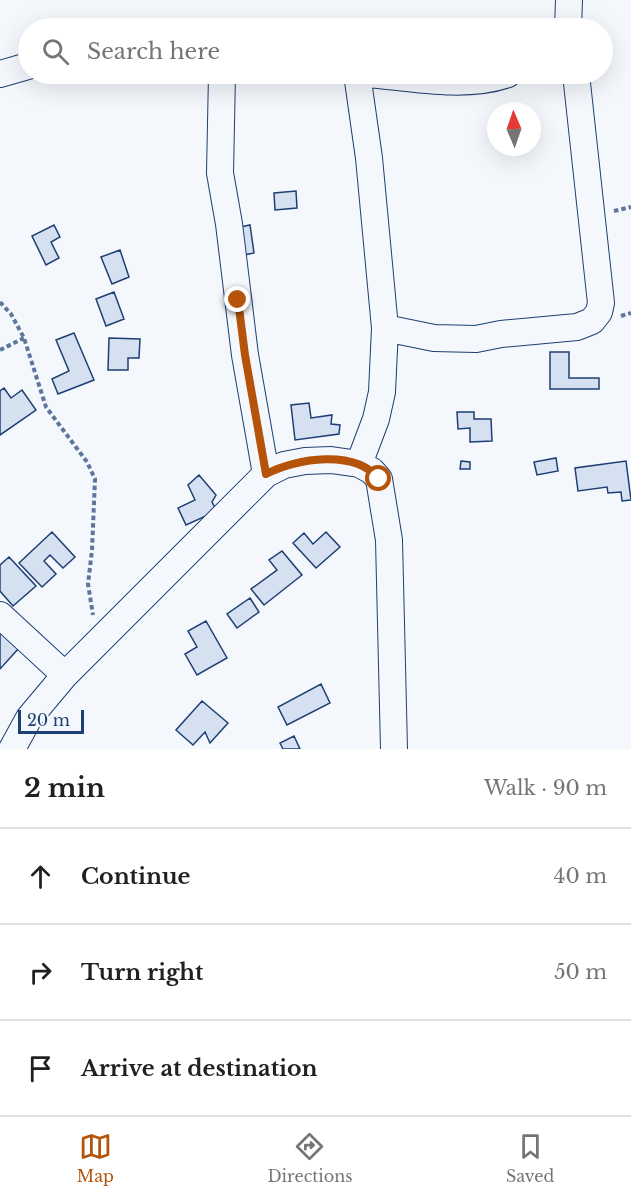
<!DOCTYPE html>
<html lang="en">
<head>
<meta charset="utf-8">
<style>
	body { margin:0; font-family:"Libre Baskerville",serif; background:#f2f2f2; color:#202124 }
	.compass { position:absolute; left:487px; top:102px; width:54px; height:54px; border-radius:50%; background:#fff; box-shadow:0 6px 24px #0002; rotate:358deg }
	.scale { position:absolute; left:18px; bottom:15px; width:66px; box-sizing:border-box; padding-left:6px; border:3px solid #1d3f73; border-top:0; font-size:16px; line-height:21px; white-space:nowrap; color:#1d3f73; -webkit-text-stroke:4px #f4f7fb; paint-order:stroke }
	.stop { position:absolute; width:18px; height:18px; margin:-14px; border:4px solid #b45309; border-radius:50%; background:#fff }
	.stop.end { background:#b45309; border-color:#fff; box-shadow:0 2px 6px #0008 }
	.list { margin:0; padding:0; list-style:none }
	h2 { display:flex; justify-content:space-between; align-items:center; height:78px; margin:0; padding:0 24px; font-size:26px }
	h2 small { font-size:20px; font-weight:400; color:#757577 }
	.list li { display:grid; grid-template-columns:39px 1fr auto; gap:18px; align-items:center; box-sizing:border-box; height:96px; padding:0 24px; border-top:2px solid #e0e0e0 }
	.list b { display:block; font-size:22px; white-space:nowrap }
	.list em { font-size:20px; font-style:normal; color:#757577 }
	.icon { flex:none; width:33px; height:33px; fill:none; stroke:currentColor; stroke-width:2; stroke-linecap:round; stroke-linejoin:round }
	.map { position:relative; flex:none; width:631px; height:749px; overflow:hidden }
	.search { position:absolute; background:#fff; box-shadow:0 6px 24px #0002; left:18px; right:18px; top:18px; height:66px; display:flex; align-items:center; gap:15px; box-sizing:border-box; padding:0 21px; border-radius:33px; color:#757577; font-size:22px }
	.sheet { height:366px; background:#fff }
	nav { display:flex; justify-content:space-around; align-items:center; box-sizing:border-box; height:84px; border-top:2px solid #e0e0e0; background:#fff; font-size:16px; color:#757577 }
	nav a { display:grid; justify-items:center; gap:3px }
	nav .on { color:#b45309 }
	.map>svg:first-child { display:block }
</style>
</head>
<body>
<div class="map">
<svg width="631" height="749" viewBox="0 0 631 749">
	<rect width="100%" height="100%" fill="#f4f7fb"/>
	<path fill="#d5e0f0" stroke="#1d3f73" stroke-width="1.5" d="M 296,191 L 297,208 L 275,210 L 274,193 Z
		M 54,225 L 60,237 L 51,242 L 59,258 L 46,265 L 32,236 Z
		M 250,225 L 254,253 L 244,255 L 240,227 Z
		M 120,250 L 129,277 L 112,284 L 101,257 Z
		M 114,292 L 124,319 L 106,326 L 96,299 Z
		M 74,333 L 94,380 L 58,394 L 52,379 L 69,371 L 56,340 Z
		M 109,338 L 140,339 L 139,358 L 128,358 L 128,370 L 108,370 Z
		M 550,352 L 569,352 L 569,378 L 599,378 L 599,389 L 550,389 Z
		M 4,388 L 11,398 L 22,390 L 36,410 L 0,435 L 0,391 Z
		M 309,403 L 311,418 L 332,415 L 331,424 L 340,425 L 339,434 L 295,440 L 291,405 Z
		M 457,412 L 474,412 L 474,419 L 491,419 L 492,441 L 470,442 L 470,428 L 458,429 Z
		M 556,458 L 558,471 L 537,475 L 534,462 Z
		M 461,461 L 470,462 L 470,469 L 460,469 Z
		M 626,461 L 631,500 L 622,501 L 621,492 L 608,493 L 607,487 L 578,491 L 575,468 Z
		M 199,475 L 216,495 L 212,502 L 217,511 L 186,525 L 178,508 L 195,500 L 188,485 Z
		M 52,532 L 75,557 L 63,568 L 50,555 L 44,561 L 56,574 L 42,587 L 19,563 Z
		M 326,532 L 340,547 L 316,568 L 293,543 L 304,533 L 313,544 Z
		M 282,551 L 302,575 L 264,605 L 251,589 L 277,570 L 269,560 Z
		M 9,557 L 36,586 L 13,606 L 0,591 L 0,565 Z
		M 250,598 L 259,612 L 237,628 L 227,614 Z
		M 206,621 L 227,658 L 197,675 L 185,654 L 197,647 L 188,631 Z
		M 0,631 L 19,648 L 0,669 Z
		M 321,684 L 330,703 L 287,725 L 278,707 Z
		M 202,701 L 228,723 L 210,743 L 205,732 L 193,745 L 176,730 Z
		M 294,736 L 300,749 L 283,749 L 280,743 Z"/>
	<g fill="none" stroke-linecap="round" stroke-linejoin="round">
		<g stroke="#1d3f73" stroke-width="28">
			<path id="minor" d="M 568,28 L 569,0
				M 0,74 L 28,66
				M 222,74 L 220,173 L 229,224 L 245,355 L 266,474
				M 357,74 L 369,158 L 385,328 L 382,392 L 376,419 L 359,464
				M 369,74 C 411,78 467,89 508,74
				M 385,328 L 434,338 L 476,339 L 501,334 L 577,327 L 592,321 L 599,312 L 601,303 L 576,74
				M 0,615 L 65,675
				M 12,749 L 29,718 L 65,675 L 266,474 L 284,465 L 305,461 L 331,460 L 359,464 L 372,471 L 379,479 L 389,540 L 394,749"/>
		</g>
		<path stroke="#5e769c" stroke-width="4" stroke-dasharray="4.5 3" stroke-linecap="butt" d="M 614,211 L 631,207
			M 0,302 L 11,314 L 24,338 L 46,407 L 87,462 L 95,479 L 92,550 L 88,584 L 93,615
			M 621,316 L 631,313
			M 0,350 L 24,338"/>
		<use href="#minor" stroke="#f4f7fb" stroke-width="26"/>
	</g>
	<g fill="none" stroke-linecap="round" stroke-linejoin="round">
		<path stroke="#b45309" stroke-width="8" d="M 238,300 L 245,355 L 266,474 C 297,458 355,449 379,479"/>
	</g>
</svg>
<svg class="compass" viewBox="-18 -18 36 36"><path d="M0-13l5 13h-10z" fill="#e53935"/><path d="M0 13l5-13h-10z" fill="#757577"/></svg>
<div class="scale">20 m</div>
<div class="stop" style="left:379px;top:479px"></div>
<div class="stop end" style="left:238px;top:300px"></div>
<div class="search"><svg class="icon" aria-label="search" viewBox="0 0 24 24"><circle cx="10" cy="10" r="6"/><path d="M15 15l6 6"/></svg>Search here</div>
</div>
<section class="sheet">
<h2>2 min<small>Walk · 90 m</small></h2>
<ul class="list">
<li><svg class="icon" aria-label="ahead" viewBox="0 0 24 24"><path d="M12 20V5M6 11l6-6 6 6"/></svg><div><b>Continue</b></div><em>40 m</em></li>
<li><svg class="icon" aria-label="right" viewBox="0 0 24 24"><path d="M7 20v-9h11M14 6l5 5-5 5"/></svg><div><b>Turn right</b></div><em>50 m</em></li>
<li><svg class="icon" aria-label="arrive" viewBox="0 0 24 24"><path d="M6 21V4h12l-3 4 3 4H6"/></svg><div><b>Arrive at destination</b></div></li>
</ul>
</section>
<nav>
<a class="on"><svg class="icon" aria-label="map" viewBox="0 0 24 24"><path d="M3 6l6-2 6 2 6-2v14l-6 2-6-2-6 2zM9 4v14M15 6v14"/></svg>Map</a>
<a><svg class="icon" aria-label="directions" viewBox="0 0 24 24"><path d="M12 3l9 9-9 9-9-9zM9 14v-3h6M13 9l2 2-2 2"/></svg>Directions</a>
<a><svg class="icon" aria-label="saved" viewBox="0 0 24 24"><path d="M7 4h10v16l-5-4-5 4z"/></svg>Saved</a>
</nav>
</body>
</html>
